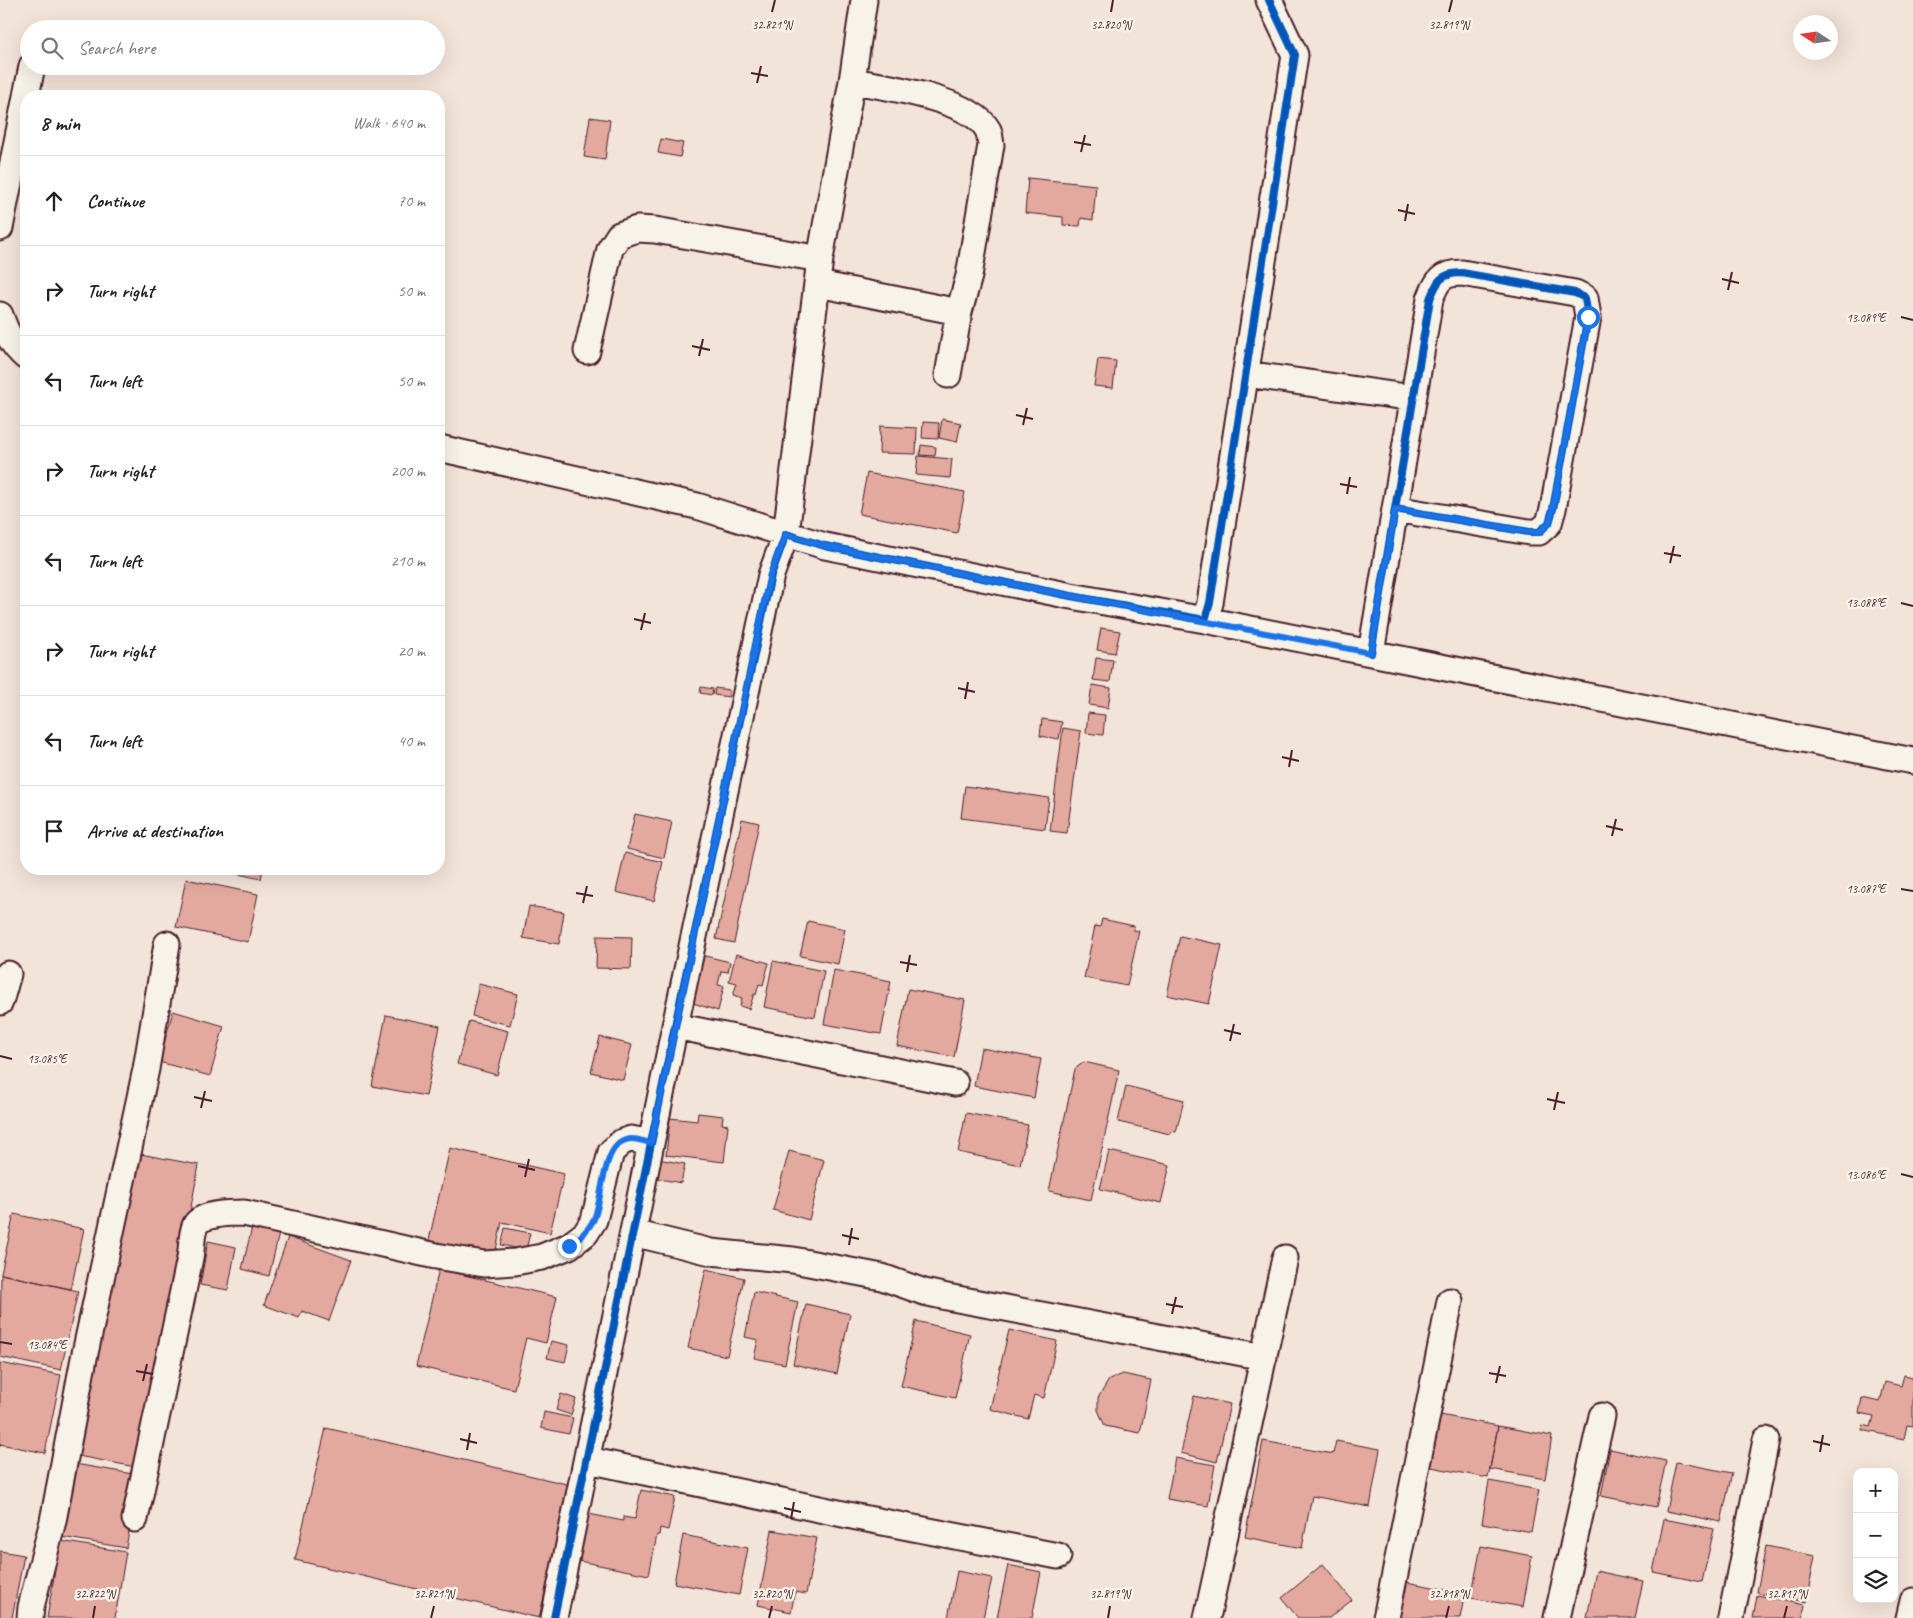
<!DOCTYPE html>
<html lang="en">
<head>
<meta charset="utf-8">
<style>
	body { margin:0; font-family:Caveat,sans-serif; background:#f6f6f6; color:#222 }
	.controls { position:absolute; right:15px; bottom:15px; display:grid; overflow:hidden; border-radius:10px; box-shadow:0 5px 20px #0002 }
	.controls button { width:45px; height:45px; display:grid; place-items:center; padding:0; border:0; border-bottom:1px solid #e0e0e0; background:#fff; color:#222; font:25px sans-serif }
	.compass { position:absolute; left:1793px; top:15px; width:45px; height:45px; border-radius:50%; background:#fff; box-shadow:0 5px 20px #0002; rotate:282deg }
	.stop { position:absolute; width:15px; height:15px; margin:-11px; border:4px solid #1a73e8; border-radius:50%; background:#fff }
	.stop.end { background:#1a73e8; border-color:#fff; box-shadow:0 1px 5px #0008 }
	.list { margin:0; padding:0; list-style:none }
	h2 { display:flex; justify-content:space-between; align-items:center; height:65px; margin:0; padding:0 20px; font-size:21px }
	h2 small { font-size:16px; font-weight:400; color:#767676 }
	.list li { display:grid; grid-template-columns:32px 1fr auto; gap:15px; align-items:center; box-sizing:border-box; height:90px; padding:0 20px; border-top:1px solid #e0e0e0 }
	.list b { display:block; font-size:19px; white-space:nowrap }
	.list em { font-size:16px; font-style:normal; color:#767676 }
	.icon { flex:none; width:28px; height:28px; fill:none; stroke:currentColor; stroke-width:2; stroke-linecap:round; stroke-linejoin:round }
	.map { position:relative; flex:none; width:1913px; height:1618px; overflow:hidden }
	.search { position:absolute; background:#fff; box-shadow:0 5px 20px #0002; left:20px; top:20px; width:425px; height:55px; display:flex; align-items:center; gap:12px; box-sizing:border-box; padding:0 18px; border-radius:28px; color:#767676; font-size:19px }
	.panel { position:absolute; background:#fff; box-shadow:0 5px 20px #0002; left:20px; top:90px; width:425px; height:785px; border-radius:20px }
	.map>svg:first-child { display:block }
</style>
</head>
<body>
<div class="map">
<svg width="1913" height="1618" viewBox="0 0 1913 1618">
	<rect width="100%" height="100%" fill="#f3e4d9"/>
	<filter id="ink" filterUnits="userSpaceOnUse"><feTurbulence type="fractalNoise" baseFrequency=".02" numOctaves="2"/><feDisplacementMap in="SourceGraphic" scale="10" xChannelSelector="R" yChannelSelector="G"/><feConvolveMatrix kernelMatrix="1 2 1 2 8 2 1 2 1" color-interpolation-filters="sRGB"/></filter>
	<g filter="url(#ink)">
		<path fill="#e3a99f" stroke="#4a1f2b" d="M 590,117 L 610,120 L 605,160 L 584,157 Z
			M 661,139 L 683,143 L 680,157 L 658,153 Z
			M 1028,178 L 1096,185 L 1093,220 L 1081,218 L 1080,226 L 1063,225 L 1063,217 L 1025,213 Z
			M 1098,359 L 1116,361 L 1113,388 L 1094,386 Z
			M 942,419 L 961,423 L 957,442 L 939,438 Z
			M 923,422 L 939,423 L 938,439 L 922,438 Z
			M 880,426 L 917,428 L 916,454 L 879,453 Z
			M 921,445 L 936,447 L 935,456 L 920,455 Z
			M 918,456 L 952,459 L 950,478 L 916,475 Z
			M 867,473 L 965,492 L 957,533 L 859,514 Z
			M 1101,628 L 1120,631 L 1115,653 L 1097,650 Z
			M 1096,658 L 1113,660 L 1110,682 L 1093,680 Z
			M 1092,685 L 1111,688 L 1108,708 L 1089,705 Z
			M 701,687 L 713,689 L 712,695 L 700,693 Z
			M 715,688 L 729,690 L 729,697 L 714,695 Z
			M 1088,713 L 1105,715 L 1103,735 L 1086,733 Z
			M 1042,719 L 1062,722 L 1059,739 L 1040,736 Z
			M 1063,728 L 1081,731 L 1067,833 L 1050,831 Z
			M 965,786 L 1049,798 L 1045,829 L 961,818 Z
			M 635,814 L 672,822 L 664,858 L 627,849 Z
			M 742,819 L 759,823 L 734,943 L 716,939 Z
			M 625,853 L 663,862 L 654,901 L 616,892 Z
			M 215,869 L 263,869 L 261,879 Z
			M 186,879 L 258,894 L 248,942 L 176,927 Z
			M 529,906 L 564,912 L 559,944 L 523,938 Z
			M 1102,919 L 1134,926 L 1133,930 L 1139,931 L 1127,986 L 1084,978 L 1095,926 L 1100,927 Z
			M 808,921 L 845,929 L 838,964 L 800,956 Z
			M 597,936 L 632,937 L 631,969 L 596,968 Z
			M 1180,936 L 1222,945 L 1209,1004 L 1167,995 Z
			M 697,954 L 730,962 L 728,972 L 721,971 L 718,985 L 724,986 L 718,1011 L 693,1003 L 695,994 L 687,992 Z
			M 736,954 L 769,963 L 763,985 L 759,984 L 756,995 L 754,994 L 749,1009 L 740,1006 L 742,998 L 733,995 L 737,983 L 729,981 Z
			M 773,961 L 824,971 L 815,1017 L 764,1007 Z
			M 834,970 L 891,981 L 881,1034 L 824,1024 Z
			M 479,984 L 518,994 L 510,1025 L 472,1016 Z
			M 908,989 L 965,1000 L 954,1057 L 897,1046 Z
			M 173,1011 L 224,1026 L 210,1076 L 159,1062 Z
			M 386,1015 L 440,1026 L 426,1096 L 372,1086 Z
			M 469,1021 L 508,1031 L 497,1075 L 457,1064 Z
			M 600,1037 L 632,1045 L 623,1080 L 591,1072 Z
			M 981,1048 L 1041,1059 L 1034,1098 L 974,1086 Z
			M 1084,1062 L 1119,1070 L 1091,1200 L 1049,1191 L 1075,1069 Z
			M 1126,1086 L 1184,1100 L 1176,1132 L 1171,1131 L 1170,1134 L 1118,1122 Z
			M 698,1113 L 723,1116 L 722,1124 L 728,1125 L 724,1162 L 666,1155 L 670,1118 L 697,1121 Z
			M 966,1113 L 1028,1125 L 1020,1165 L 958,1152 Z
			M 450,1148 L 564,1174 L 550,1233 L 502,1222 L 494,1259 L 428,1244 Z
			M 789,1151 L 824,1160 L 809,1220 L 773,1210 Z
			M 1109,1151 L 1170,1165 L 1161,1203 L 1100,1189 Z
			M 135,1153 L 199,1165 L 141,1468 L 78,1456 Z
			M 658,1159 L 685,1164 L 681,1183 L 655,1178 Z
			M 14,1214 L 84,1229 L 71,1289 L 1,1274 Z
			M 252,1227 L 279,1233 L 269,1276 L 242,1269 Z
			M 505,1228 L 530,1233 L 526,1250 L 501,1245 Z
			M 288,1237 L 351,1260 L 329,1321 L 302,1311 L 299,1318 L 264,1305 Z
			M 208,1241 L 236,1247 L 228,1290 L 200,1285 Z
			M 439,1269 L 557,1297 L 546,1343 L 526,1338 L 514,1389 L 416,1366 Z
			M 706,1269 L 744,1278 L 727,1356 L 688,1348 Z
			M 1,1274 L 78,1291 L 61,1370 L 0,1357 Z
			M 754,1292 L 798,1302 L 785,1364 L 754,1358 L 758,1340 L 745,1337 Z
			M 806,1304 L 850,1314 L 837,1374 L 793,1364 Z
			M 916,1321 L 970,1334 L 955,1398 L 901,1386 Z
			M 1009,1330 L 1057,1341 L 1044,1398 L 1034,1395 L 1028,1419 L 990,1409 Z
			M 551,1341 L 569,1345 L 565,1362 L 547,1358 Z
			M 0,1363 L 61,1375 L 45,1453 L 0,1444 L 0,1446 Z
			M 1123,1374 L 1151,1380 L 1140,1433 L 1105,1426 L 1098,1410 L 1098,1398 L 1109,1380 Z
			M 1904,1375 L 1913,1377 L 1913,1426 L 1907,1425 L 1904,1439 L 1862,1430 L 1863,1425 L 1871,1427 L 1874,1416 L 1859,1413 L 1862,1398 L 1880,1402 L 1885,1382 L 1901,1386 Z
			M 561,1394 L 576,1399 L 571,1415 L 556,1410 Z
			M 1194,1396 L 1230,1404 L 1217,1462 L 1181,1453 Z
			M 544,1412 L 573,1418 L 569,1434 L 541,1428 Z
			M 1435,1414 L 1498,1426 L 1488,1478 L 1426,1466 Z
			M 1498,1426 L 1552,1436 L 1545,1479 L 1490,1469 Z
			M 326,1428 L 571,1485 L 539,1618 L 295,1560 Z
			M 1263,1441 L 1333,1454 L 1336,1441 L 1380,1449 L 1370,1507 L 1312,1496 L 1302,1548 L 1245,1537 Z
			M 1610,1449 L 1666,1461 L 1656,1507 L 1601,1496 Z
			M 1175,1458 L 1215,1465 L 1208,1506 L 1167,1499 Z
			M 1676,1462 L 1732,1473 L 1721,1522 L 1666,1511 Z
			M 75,1464 L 139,1475 L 126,1548 L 62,1537 Z
			M 1489,1481 L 1539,1490 L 1531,1532 L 1482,1523 Z
			M 641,1490 L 675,1497 L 668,1530 L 660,1528 L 659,1535 L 657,1535 L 649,1575 L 574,1560 L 584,1513 L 623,1521 L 623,1517 L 635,1519 Z
			M 1664,1519 L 1714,1529 L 1702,1582 L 1653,1572 Z
			M 772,1530 L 817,1538 L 806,1594 L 795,1592 L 791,1612 L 758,1605 Z
			M 683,1535 L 748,1548 L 739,1595 L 674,1583 Z
			M 60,1541 L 126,1552 L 115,1618 L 47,1618 Z
			M 1481,1546 L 1532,1556 L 1523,1607 L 1471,1598 Z
			M 1766,1546 L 1815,1556 L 1806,1602 L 1757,1592 Z
			M 0,1551 L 24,1555 L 12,1618 L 0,1618 Z
			M 1323,1564 L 1352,1600 L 1329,1618 L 1298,1618 L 1282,1598 Z
			M 1008,1565 L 1041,1572 L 1032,1618 L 997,1618 Z
			M 957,1571 L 992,1578 L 983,1618 L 948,1618 Z
			M 1596,1571 L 1643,1581 L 1635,1618 L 1587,1618 Z
			M 1406,1582 L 1465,1593 L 1460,1618 L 1399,1618 Z
			M 1757,1595 L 1805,1605 L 1802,1618 L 1753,1618 Z"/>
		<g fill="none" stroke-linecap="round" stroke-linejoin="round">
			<g stroke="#4a1f2b" stroke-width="29">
				<path id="minor" d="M 852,81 C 884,86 972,100 988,130 C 990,134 990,140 991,145 L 969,276 L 959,312 L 948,375
					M 0,228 L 32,66
					M 818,284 L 959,312
					M 0,315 C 6,332 12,345 26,357
					M 587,351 L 610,249 L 619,235 L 637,229 L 655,230 L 820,259
					M 1246,374 L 1413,398
					M 439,448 L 697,506 L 786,534 L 820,259 L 852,81 L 864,0
					M 1205,620 L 1913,761
					M 1371,653 L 1430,299 C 1437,281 1441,273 1462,273 L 1575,293 L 1585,298 L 1588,317 L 1553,509 L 1549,523 L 1539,532 L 1529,532 L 1395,509
					M 0,1002 L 8,974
					M 675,1026 L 955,1083
					M 633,1233 L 711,1252 L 793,1260 L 882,1277 L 924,1292 L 947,1297 L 1264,1357
					M 588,1460 L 857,1517 L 1058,1556
					M 135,1519 L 190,1258 C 192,1248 191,1235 195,1226 C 200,1213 232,1213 244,1213 L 436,1256 L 484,1264 L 515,1262 L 542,1257 L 569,1246 L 586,1233 L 594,1220 L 611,1152 L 622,1142 L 631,1139 L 651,1143
					M 30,1618 L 31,1607 L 53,1521 L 84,1358 L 146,1069 L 167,944
					M 554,1618 L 675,1026 L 771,575 L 786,534 L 825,546 L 1071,596 L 1205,620 L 1210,603 L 1295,55 L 1269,0
					M 1207,1618 L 1285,1258
					M 1386,1618 L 1450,1301
					M 1557,1618 L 1602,1416
					M 1731,1618 L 1766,1440
					M 1909,1618 L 1913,1601"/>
			</g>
			<use href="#minor" stroke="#f7f3e8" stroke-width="25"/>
			<g stroke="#f7f3e8" stroke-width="11">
				<path id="cycleway" d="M 1371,653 L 1430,299 C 1437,281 1441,273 1462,273 L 1575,293 L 1585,298 L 1588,317 L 1553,509 L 1549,523 L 1539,532 L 1529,532 L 1395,509
					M 554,1618 L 675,1026 L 771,575 L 786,534 L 825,546 L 1071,596 L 1205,620 L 1210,603 L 1295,55 L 1269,0"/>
			</g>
			<use href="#cycleway" stroke="#0057b8" stroke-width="8"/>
		</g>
	</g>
	<g fill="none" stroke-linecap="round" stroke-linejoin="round" filter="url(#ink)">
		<path stroke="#1a73e8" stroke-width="6" d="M 569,1246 C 578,1239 587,1232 593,1221 C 604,1201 600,1139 632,1139 C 638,1139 645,1142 651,1143 L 770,575 L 786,534 L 825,546 L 1071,596 L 1371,653 L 1395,509 L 1529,532 L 1539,532 L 1549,523 L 1553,508 L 1588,317"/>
	</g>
	<path fill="none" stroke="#4a1f2b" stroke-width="2" d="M 772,12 L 775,0M 1111,12 L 1113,0M 1449,12 L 1452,0M 751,73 L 768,76M 757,83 L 761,66M 1074,142 L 1091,145M 1081,152 L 1085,135M 1398,210 L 1415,214M 1405,221 L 1408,204M 1722,279 L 1739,283M 1728,290 L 1732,272M 1901,317 L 1913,320M 692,346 L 710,350M 699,356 L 703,339M 1016,415 L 1033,419M 1023,425 L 1027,408M 1340,484 L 1357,487M 1347,494 L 1350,477M 1664,553 L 1681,556M 1670,563 L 1674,546M 1901,603 L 1913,606M 634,619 L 651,623M 641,630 L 645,613M 958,688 L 975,692M 965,699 L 968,682M 1282,757 L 1299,761M 1289,767 L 1292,750M 1606,826 L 1623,830M 1612,836 L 1616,819M 1901,889 L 1913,891M 576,893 L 593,896M 583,903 L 587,886M 900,962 L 917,965M 907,972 L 910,955M 1224,1030 L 1241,1034M 1230,1041 L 1234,1024M 0,1056 L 12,1059M 194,1097 L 212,1101M 1547,1099 L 1565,1103M 201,1108 L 205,1091M 1554,1110 L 1558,1092M 518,1166 L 535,1170M 1901,1174 L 1913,1177M 525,1177 L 529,1159M 842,1235 L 859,1239M 849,1245 L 852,1228M 1166,1304 L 1183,1307M 1172,1314 L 1176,1297M 0,1342 L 12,1344M 136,1371 L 153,1374M 1489,1373 L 1506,1376M 143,1381 L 147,1364M 1496,1383 L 1500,1366M 460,1439 L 477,1443M 1813,1441 L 1830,1445M 467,1450 L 470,1433M 1820,1452 L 1823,1435M 784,1508 L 801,1512M 791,1519 L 794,1502M 93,1618 L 95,1606M 431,1618 L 434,1606M 769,1618 L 772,1606M 1108,1618 L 1110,1606M 1446,1618 L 1449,1606M 1784,1618 L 1787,1606"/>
	<g font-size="12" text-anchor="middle" fill="#4a1f2b" stroke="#f7f3e8" stroke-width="5" stroke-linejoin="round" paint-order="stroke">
		<text x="772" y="29">32.821°N</text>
		<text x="1111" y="29">32.820°N</text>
		<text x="1449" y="29">32.819°N</text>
		<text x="1866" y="322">13.089°E</text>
		<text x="1866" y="607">13.088°E</text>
		<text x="1866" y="893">13.087°E</text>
		<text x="47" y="1063">13.085°E</text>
		<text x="1866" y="1179">13.086°E</text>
		<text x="47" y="1349">13.084°E</text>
		<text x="95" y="1598">32.822°N</text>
		<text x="434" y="1598">32.821°N</text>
		<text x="772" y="1598">32.820°N</text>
		<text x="1110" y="1598">32.819°N</text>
		<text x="1449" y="1598">32.818°N</text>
		<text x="1787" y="1598">32.817°N</text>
	</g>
</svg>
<div class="controls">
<button>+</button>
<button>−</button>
<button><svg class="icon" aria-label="layers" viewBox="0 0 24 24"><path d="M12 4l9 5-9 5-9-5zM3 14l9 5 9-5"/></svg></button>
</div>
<svg class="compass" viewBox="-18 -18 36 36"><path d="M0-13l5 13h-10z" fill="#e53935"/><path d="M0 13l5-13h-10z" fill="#767676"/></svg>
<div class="stop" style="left:1588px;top:317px"></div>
<div class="stop end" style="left:569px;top:1246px"></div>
<div class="search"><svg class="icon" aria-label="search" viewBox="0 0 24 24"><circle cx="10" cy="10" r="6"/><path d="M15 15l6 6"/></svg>Search here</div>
<section class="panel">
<h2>8 min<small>Walk · 640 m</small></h2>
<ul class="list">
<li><svg class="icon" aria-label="ahead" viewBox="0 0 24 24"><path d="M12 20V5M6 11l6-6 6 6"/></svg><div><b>Continue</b></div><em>70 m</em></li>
<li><svg class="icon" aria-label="right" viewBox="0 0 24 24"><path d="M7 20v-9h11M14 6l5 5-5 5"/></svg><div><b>Turn right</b></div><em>50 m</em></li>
<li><svg class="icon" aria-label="left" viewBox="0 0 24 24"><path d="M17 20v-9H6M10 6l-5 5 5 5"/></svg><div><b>Turn left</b></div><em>50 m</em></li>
<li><svg class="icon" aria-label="right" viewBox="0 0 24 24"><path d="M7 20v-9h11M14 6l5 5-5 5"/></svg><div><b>Turn right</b></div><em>200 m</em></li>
<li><svg class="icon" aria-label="left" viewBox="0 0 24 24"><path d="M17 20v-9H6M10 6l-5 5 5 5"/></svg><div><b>Turn left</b></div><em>210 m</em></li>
<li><svg class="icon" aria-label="right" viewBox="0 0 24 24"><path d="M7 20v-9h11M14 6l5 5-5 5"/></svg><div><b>Turn right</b></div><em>20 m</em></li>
<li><svg class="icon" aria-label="left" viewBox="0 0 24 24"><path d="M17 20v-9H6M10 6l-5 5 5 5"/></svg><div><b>Turn left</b></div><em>40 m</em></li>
<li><svg class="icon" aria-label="arrive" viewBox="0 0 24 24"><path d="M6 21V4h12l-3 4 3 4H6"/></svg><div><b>Arrive at destination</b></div></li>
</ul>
</section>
</div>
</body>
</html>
